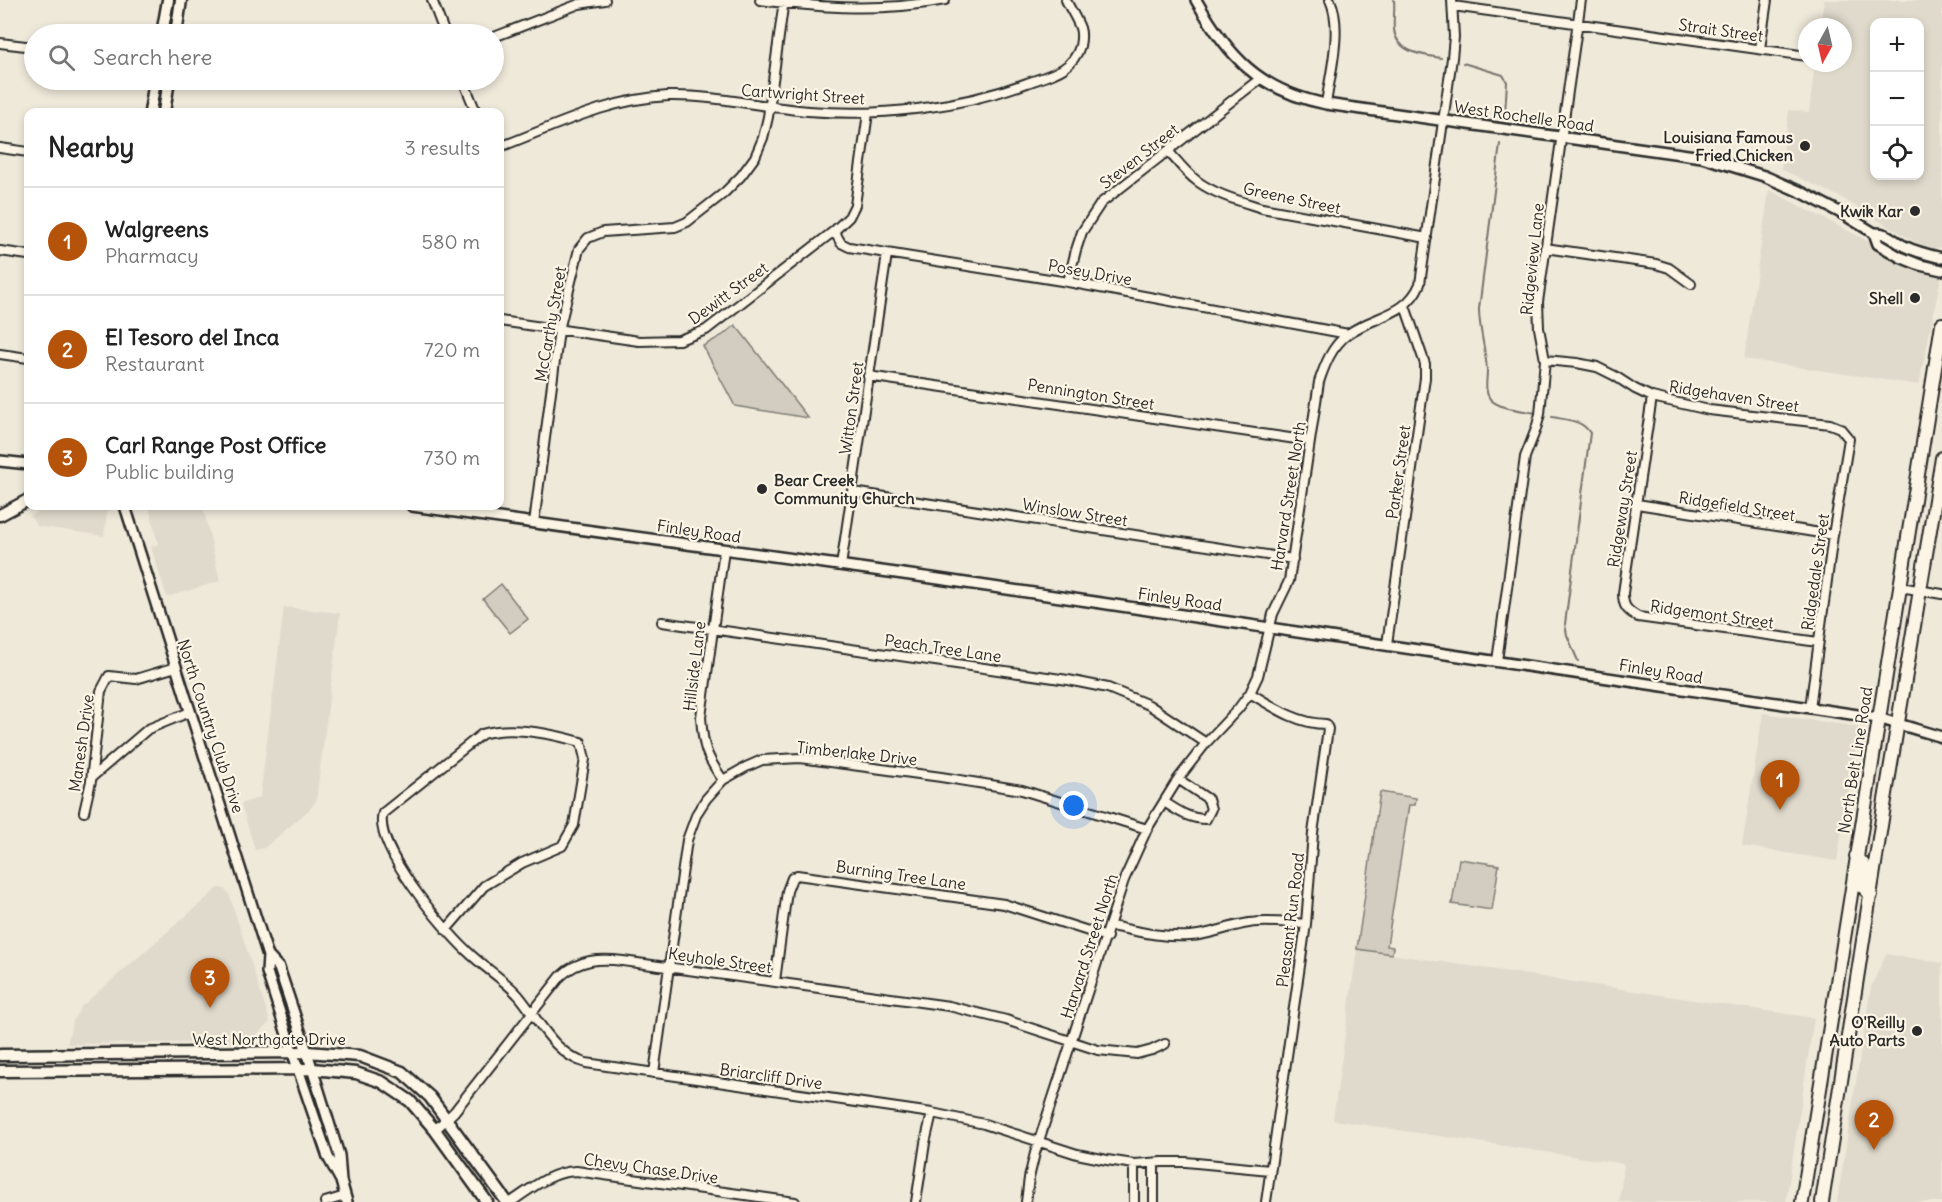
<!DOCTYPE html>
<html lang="en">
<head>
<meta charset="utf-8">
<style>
	body { margin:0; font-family:Delius,sans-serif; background:#f6f6f6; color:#222 }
	.controls { position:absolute; right:18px; top:18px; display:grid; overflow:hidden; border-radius:12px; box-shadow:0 3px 9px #0003 }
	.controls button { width:54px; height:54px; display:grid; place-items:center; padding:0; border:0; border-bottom:2px solid #e0e0e0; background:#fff; color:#222; font:30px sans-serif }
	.compass { position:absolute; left:1798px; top:18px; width:54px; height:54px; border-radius:50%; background:#fff; box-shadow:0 3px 9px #0003; rotate:188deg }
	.you { position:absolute; left:1074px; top:806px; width:21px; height:21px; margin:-15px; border:4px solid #fff; border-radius:50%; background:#1a73e8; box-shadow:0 0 0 9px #1a73e833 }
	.badge { display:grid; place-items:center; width:39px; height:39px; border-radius:50%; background:#b45309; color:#fff; font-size:20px; font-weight:700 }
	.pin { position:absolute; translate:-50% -50px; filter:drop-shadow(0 2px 3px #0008) }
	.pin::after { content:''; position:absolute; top:32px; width:21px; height:18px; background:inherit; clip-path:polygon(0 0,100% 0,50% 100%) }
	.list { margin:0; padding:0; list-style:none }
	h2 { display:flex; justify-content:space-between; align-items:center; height:78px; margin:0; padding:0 24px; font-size:26px }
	h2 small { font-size:20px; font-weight:400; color:#767676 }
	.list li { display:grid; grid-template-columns:39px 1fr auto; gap:18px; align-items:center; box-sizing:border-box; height:108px; padding:0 24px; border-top:2px solid #e0e0e0 }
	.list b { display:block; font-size:22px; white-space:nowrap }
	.list p { margin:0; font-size:20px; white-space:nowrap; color:#767676 }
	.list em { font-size:20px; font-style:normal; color:#767676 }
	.icon { flex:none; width:33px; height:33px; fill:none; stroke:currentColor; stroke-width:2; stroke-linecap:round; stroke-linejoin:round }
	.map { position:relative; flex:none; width:1942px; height:1202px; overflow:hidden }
	.search { position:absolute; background:#fff; box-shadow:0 3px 9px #0003; left:24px; top:24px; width:480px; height:66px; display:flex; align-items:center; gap:15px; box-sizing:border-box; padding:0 21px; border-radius:33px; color:#767676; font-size:22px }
	.panel { position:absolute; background:#fff; box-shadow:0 3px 9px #0003; left:24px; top:108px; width:480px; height:402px; border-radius:12px }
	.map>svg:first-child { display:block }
</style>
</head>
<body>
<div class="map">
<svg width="1942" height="1202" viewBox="0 0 1942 1202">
	<rect width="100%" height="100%" fill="#efe9da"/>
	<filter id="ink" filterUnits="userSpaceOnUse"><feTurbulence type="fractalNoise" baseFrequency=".0167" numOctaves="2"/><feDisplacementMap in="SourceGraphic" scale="12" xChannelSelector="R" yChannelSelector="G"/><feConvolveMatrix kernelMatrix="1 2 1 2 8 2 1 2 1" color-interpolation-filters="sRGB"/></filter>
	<g filter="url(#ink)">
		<path fill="#e0dacc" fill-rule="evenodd" d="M 1824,0 L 1942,0 L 1942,247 L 1933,249 L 1920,245 L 1840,197 L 1781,169 L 1789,110 L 1809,112 L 1815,63 L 1843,63 L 1843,27 L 1820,27 ZM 1920,22 L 1920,176 L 1874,176 L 1874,22 Z
			M 1769,190 L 1860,237 L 1918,270 L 1941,277 L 1919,385 L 1744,359 Z
			M 50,506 L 108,506 L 104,536 L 37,526 L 30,516 Z
			M 149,506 L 203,506 L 220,581 L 167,597 L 151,547 L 158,544 Z
			M 284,607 L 340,613 L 316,801 L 310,809 L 276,838 L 264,848 L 255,850 L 241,804 L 260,797 Z
			M 1763,713 L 1859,727 L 1837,861 L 1742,846 Z
			M 218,888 L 225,889 L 229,894 L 270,1022 L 249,1042 L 67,1044 L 73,1021 L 82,1006 Z
			M 1357,949 L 1814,1018 L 1786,1202 L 1619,1202 L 1624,1164 L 1333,1120 Z
			M 1886,954 L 1942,963 L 1942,1202 L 1837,1202 L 1871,987 Z"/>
		<path fill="#d2cdc0" stroke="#7e7c76" stroke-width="1.5" d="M 735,325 L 741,332 L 808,418 L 735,406 L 703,346 L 723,335 Z
			M 501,584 L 528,619 L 510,633 L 483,599 Z
			M 1380,792 L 1416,798 L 1415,805 L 1409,805 L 1387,946 L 1393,947 L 1392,954 L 1357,949 Z
			M 1459,859 L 1499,865 L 1492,910 L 1452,904 Z"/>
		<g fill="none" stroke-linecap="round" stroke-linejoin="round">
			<path stroke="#75736d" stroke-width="2" d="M 1394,0 C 1395,10 1393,20 1394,30 C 1397,53 1423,55 1441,58
				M 1463,63 L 1503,75 L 1507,82 L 1505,114
				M 1500,144 L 1479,309 C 1479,330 1486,350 1487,371 C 1487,379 1484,391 1490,399 C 1499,409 1522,410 1535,413
				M 1552,417 C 1567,420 1582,420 1590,433 L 1565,624 L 1567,635 L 1578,661"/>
			<g stroke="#2b2b2b" stroke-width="12">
				<path id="minor" d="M 432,0 L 445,34
					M 760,0 C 824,8 881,12 945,0
					M 1453,6 L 1807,56
					M 494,37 L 579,4 L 605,0
					M 0,43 L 34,47
					M 1760,49 L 1767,0
					M 463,80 L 476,112
					M 1326,104 C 1330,74 1343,28 1330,0
					M 500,147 C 555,126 608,99 668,96 C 715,95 762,107 808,111 C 881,117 959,108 1027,83 C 1049,75 1073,71 1080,46 C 1081,41 1082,34 1080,28 C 1077,19 1070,9 1066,0
					M 0,148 L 28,152
					M 1168,151 C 1177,161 1186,173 1197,181 C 1216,195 1240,201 1262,208 L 1427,238
					M 834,231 L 841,243 L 849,247 L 1068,282 L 1348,334
					M 1545,248 L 1656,264 L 1669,268 L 1691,284
					M 0,251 L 28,255
					M 1068,282 L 1076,250 L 1082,232 L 1101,203 L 1261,78
					M 500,321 L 639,341 L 679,340 L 706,330 L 834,231 L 849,217 L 855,205 L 868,113
					M 0,354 L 28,358
					M 1545,360 L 1577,363 L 1597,367 L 1615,376 L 1635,389 L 1652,397 L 1709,410 L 1830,424 L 1840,428 L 1849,439 L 1833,535 L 1810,708
					M 868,376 L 1310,441
					M 1652,397 L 1623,593 C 1623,606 1626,610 1638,617 L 1818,642
					M 853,492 L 1293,559
					M 1637,504 L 1833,535
					M 534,523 L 559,330 L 579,249 L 588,238 L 603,232 L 675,227 L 687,222 L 724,193 L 741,176 L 755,157 L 763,138 L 768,117 L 784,0
					M 841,566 L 887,254
					M 1900,587 L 1942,594
					M 662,622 L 1068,680 L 1108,688 L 1149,705 L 1206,743
					M 1387,644 L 1425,378 L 1425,364 L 1405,306
					M 1497,661 L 1525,457 L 1536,429 L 1540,414 L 1545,360 L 1539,328 L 1538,302 L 1581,0
					M 1250,693 C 1273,707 1298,724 1326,724 L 1328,729 L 1313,833 L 1306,924 L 1266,1202
					M 92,777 L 148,729 L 190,712
					M 723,780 C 706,756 703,747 701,717 L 724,550
					M 1164,802 C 1178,811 1189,819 1206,819 L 1211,809 L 1208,799 L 1178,779
					M 84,812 L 91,781 L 101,691 L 109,676 L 136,679 L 176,667
					M 1111,926 C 1136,931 1163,938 1190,936 C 1210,935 1229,926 1249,923 C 1268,920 1287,923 1306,924
					M 446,930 L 484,886 L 522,863 L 562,846 L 574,825 L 585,759 L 581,742 C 553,734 511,725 482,734 L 383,813 C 372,846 444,929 467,951 C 483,967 504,979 519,996 C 539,1020 554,1054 586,1063 L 932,1113 L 984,1124 L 1077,1154 L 1107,1160 L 1134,1164 L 1162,1162 L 1186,1162 L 1270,1170
					M 775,981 L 787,891 L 792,878 L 797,875 L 1004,904 L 1107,937
					M 654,1073 L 687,840 L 697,813 L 706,799 L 723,780 L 746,767 L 762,760 L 800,758 L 941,777 L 1022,790 L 1147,829
					M 435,1130 L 454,1112 L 561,976 C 579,959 600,958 623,961 L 949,1006 L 1006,1020 L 1098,1050 L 1137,1054 L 1152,1050 L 1165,1044
					M 1154,1163 L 1154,1202
					M 325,1202 L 345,1196
					M 511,1202 C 532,1188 550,1172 576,1171 L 795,1202
					M 916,1202 L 925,1143 L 932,1113
					M 1026,1202 L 1029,1178 L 1035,1153 L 1124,880 L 1147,829 L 1178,779 L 1206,743 L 1238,709 L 1250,693 L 1258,676 L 1273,614 L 1289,581 L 1319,382 C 1325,364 1332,346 1348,334 C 1374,315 1406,317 1420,284 L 1452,58 L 1454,37 L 1452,0
					M 1134,1202 L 1134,1164"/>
			</g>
			<g stroke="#2b2b2b" stroke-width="14">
				<path id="tertiary" d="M 1196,0 C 1228,56 1259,91 1326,104 L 1702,157 L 1764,176 L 1803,193 L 1843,214 L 1874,233 L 1878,244 L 1900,257 L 1920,265 L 1942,270
					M 1874,233 C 1888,232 1892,240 1904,246 C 1916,252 1929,255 1942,258
					M 0,461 L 28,464
					M 125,506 L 268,956 L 279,968 L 307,1052 L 339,1155 L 341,1181 L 347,1202
					M 412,506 L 932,578 L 1878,718 L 1942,737
					M 268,956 L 267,972 L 298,1069 L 328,1157 L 340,1179"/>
			</g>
			<g stroke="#2b2b2b" stroke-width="15">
				<path id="secondary" d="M 162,34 L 168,0
					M 176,34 L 181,0
					M 150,112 L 155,80
					M 164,112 L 169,80
					M 0,515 L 28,500
					M 0,1055 L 307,1052 L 360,1056 L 402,1072 L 430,1097 L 507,1202
					M 0,1071 L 312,1069 L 356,1073 L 382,1082 L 410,1101 L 435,1130 L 487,1202"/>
			</g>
			<g stroke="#2b2b2b" stroke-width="16">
				<path id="primary" d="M 1856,856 L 1863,864 L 1862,886 L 1871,895
					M 1802,1202 L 1942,324
					M 1822,1202 L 1885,800 L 1942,458"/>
			</g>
			<use href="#minor" stroke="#fcf5e5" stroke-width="8"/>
			<use href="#tertiary" stroke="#fcf5e5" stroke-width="9"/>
			<use href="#secondary" stroke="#fcf5e5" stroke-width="10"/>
			<use href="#primary" stroke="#fcf5e5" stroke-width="12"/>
		</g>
	</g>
	<g fill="#2b2b2b" stroke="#fcf5e5" stroke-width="2">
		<circle cx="1805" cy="146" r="6"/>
		<circle cx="1915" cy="211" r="6"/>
		<circle cx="1915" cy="298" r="6"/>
		<circle cx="762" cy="489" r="6"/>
		<circle cx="1917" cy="1031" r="6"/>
	</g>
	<g text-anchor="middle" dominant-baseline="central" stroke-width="4.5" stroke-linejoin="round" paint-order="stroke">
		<g font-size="16" fill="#2b2b2b" stroke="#fcf5e5">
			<text transform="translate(1721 30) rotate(8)">Strait Street</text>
			<text transform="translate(803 94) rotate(4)">Cartwright Street</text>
			<text transform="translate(1524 116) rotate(8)">West Rochelle Road</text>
			<text transform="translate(1139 156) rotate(-38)">Steven Street</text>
			<text transform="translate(1292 198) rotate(12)">Greene Street</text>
			<text transform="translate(1532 259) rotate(-84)">Ridgeview Lane</text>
			<text transform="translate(1090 272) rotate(10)">Posey Drive</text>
			<text transform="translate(728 293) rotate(-36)">Dewitt Street</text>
			<text transform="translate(550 324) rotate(-80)">McCarthy Street</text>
			<text transform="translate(1091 394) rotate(9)">Pennington Street</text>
			<text transform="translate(1734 396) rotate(9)">Ridgehaven Street</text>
			<text transform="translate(851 408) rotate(-82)">Witton Street</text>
			<text transform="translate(1398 472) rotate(-82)">Parker Street</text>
			<text transform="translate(1288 496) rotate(-81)">Harvard Street North</text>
			<text transform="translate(1737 506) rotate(9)">Ridgefield Street</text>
			<text transform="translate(1622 509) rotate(-81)">Ridgeway Street</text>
			<text transform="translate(1075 512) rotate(9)">Winslow Street</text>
			<text transform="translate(699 531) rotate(8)">Finley Road</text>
			<text transform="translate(1815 572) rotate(-82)">Ridgedale Street</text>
			<text transform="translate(1180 599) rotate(8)">Finley Road</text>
			<text transform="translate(1712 614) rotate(8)">Ridgemont Street</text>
			<text transform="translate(943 648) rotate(8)">Peach Tree Lane</text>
			<text transform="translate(694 666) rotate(-83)">Hillside Lane</text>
			<text transform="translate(1661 671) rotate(9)">Finley Road</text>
			<text transform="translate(211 726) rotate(72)">North Country Club Drive</text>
			<text transform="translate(81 743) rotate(-82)">Manesh Drive</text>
			<text transform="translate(857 753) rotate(6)">Timberlake Drive</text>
			<text transform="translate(1855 760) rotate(-81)">North Belt Line Road</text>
			<text transform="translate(901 875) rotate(8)">Burning Tree Lane</text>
			<text transform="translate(1290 920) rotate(-83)">Pleasant Run Road</text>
			<text transform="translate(1089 946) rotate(-72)">Harvard Street North</text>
			<text transform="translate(720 960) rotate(8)">Keyhole Street</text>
			<text x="269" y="1039">West Northgate Drive</text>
			<text transform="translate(771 1076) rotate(8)">Briarcliff Drive</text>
			<text transform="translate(651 1168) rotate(8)">Chevy Chase Drive</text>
		</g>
		<g font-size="16" font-weight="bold" fill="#2b2b2b" stroke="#fcf5e5" text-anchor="end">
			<text x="1793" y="137">Louisiana Famous<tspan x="1793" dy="18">Fried Chicken</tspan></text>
			<text x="1903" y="211">Kwik Kar</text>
			<text x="1903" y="298">Shell</text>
			<text x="774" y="480" text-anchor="start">Bear Creek<tspan x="774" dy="18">Community Church</tspan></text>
			<text x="1905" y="1022">O'Reilly<tspan x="1905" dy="18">Auto Parts</tspan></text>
		</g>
	</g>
</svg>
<div class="controls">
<button>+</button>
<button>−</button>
<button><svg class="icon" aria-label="locate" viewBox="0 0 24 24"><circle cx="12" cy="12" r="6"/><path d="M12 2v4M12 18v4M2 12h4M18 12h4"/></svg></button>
</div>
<svg class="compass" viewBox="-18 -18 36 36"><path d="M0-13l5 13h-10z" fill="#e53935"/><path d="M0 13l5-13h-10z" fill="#767676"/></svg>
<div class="you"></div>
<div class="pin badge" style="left:1780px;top:810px">1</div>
<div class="pin badge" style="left:1874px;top:1150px">2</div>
<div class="pin badge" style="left:210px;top:1008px">3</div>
<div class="search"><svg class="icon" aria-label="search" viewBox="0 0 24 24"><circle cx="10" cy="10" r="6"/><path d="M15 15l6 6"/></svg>Search here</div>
<section class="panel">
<h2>Nearby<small>3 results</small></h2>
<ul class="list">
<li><span class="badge">1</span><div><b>Walgreens</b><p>Pharmacy</p></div><em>580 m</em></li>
<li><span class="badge">2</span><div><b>El Tesoro del Inca</b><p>Restaurant</p></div><em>720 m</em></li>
<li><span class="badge">3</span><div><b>Carl Range Post Office</b><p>Public building</p></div><em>730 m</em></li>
</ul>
</section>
</div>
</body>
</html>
